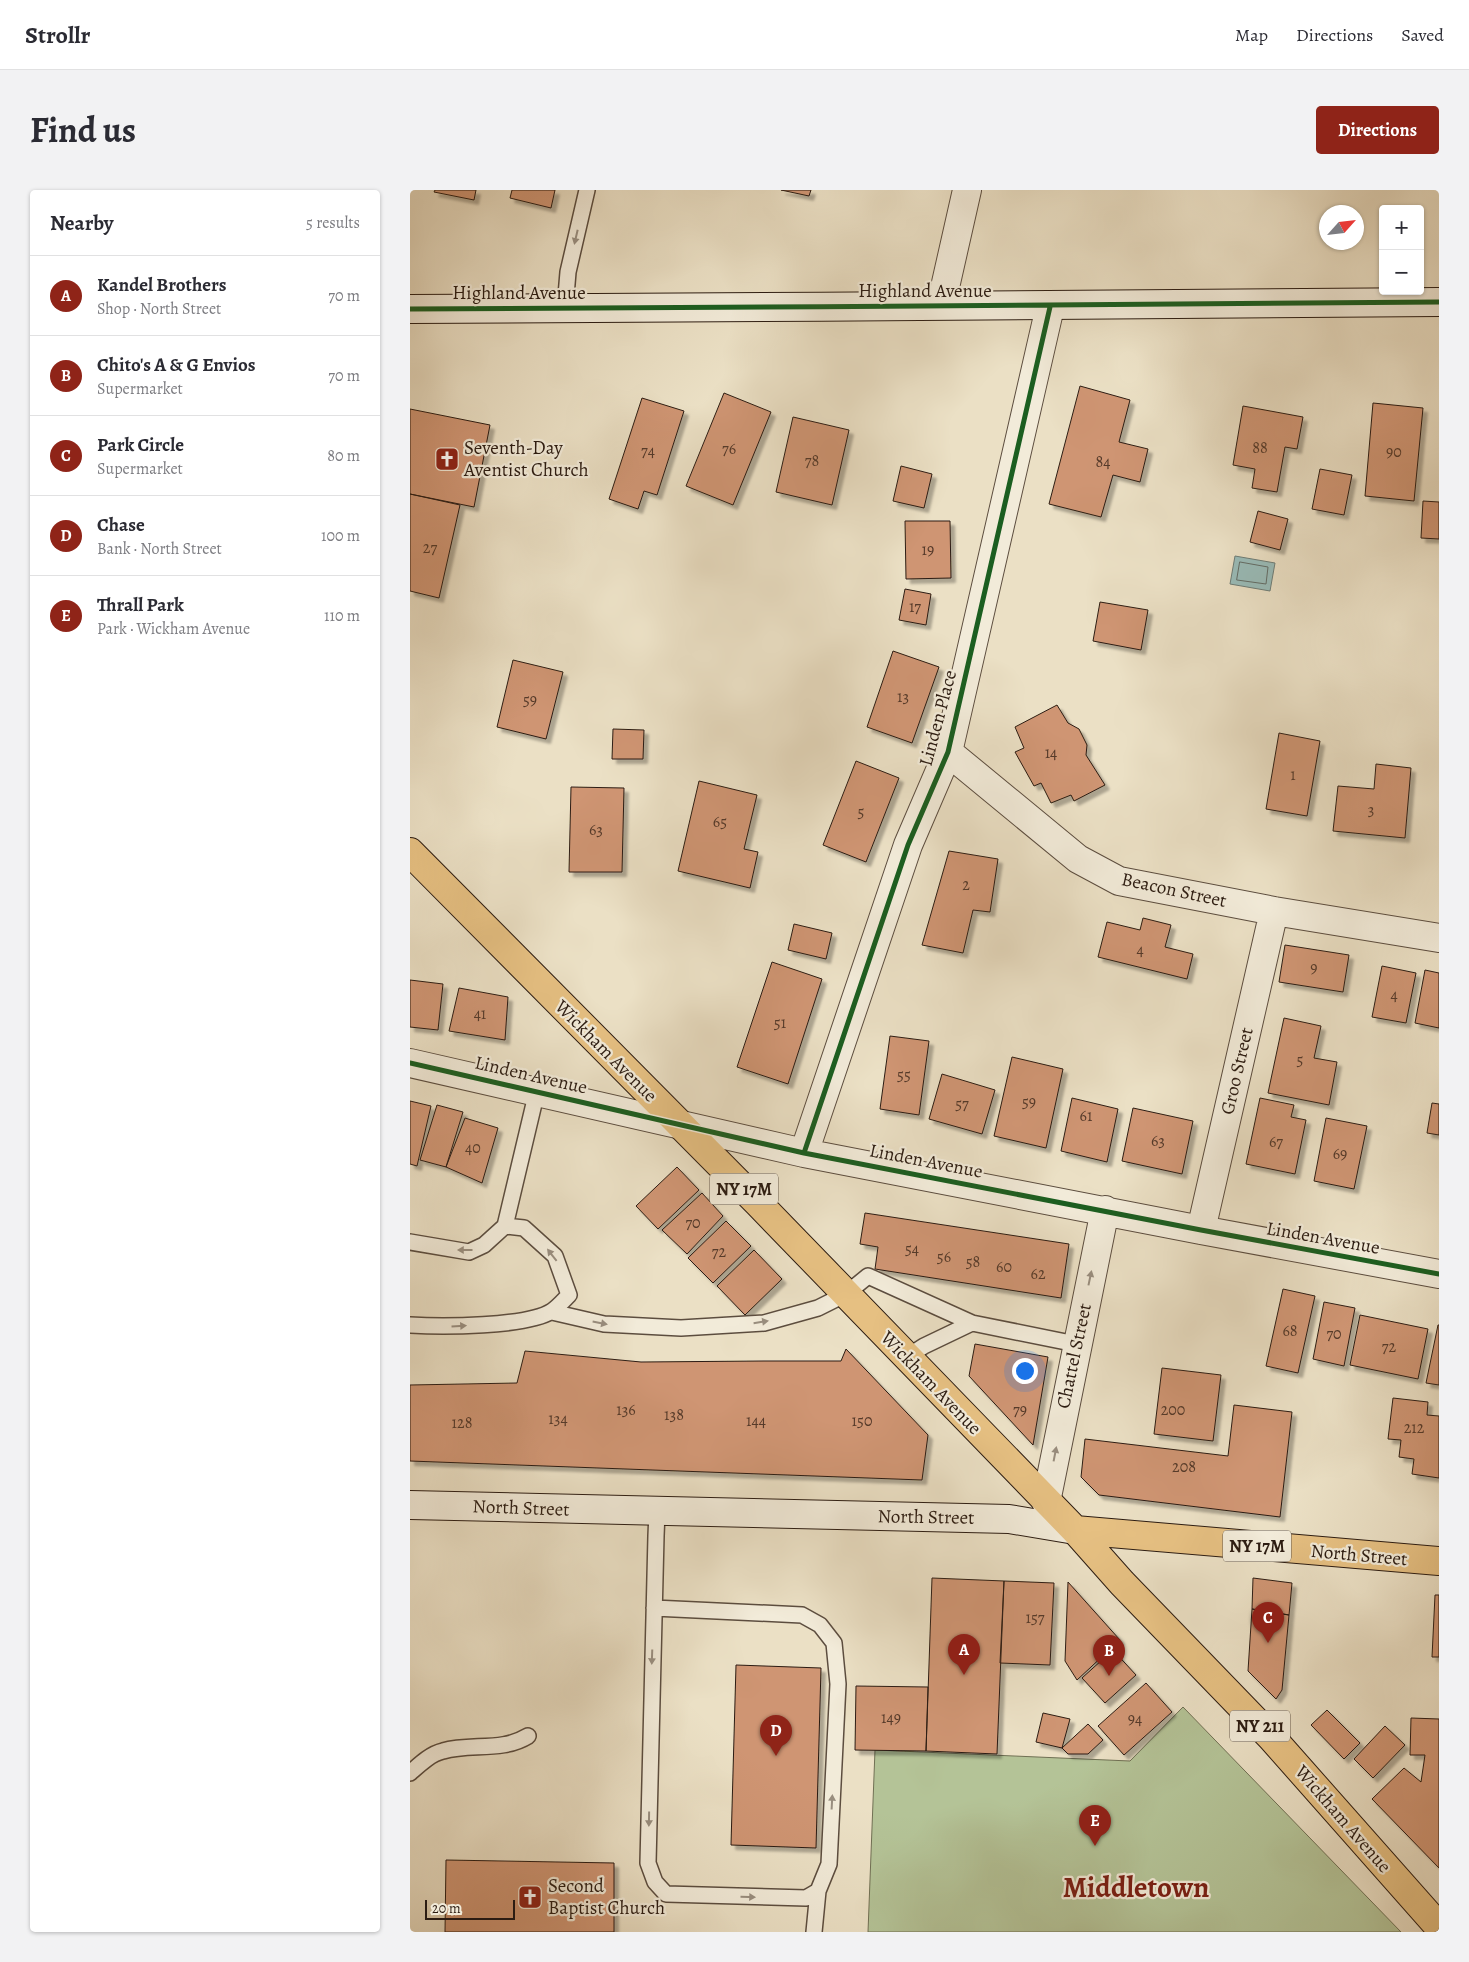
<!DOCTYPE html>
<html lang="en">
<head>
<meta charset="utf-8">
<style>
	body { margin:0; font-family:Alegreya,serif; background:#f2f2f3; color:#2b2b33 }
	.controls { position:absolute; right:15px; top:15px; display:grid; overflow:hidden; border-radius:5px; box-shadow:0 1px 4px #0004 }
	.controls button { width:45px; height:45px; display:grid; place-items:center; padding:0; border:0; border-bottom:1px solid #e1e1e2; background:#fff; color:#2b2b33; font:25px sans-serif }
	.compass { position:absolute; left:909px; top:15px; width:45px; height:45px; border-radius:50%; background:#fff; box-shadow:0 1px 4px #0004; rotate:63deg }
	.scale { position:absolute; left:15px; bottom:12px; width:90px; box-sizing:border-box; padding-left:5px; border:2px solid #2c1c12; border-top:0; font-size:14px; line-height:18px; white-space:nowrap; color:#2c1c12; -webkit-text-stroke:4px #f2ebd9; paint-order:stroke }
	.you { position:absolute; left:614px; top:1180px; width:18px; height:18px; margin:-12px; border:4px solid #fff; border-radius:50%; background:#1a73e8; box-shadow:0 0 0 8px #1a73e833 }
	.badge { display:grid; place-items:center; width:32px; height:32px; border-radius:50%; background:#8f2418; color:#fff; font-size:16px; font-weight:700 }
	.pin { position:absolute; translate:-50% -41px; filter:drop-shadow(0 1px 2px #0008) }
	.pin::after { content:''; position:absolute; top:26px; width:18px; height:15px; background:inherit; clip-path:polygon(0 0,100% 0,50% 100%) }
	.list { margin:0; padding:0; list-style:none }
	h2 { display:flex; justify-content:space-between; align-items:center; height:65px; margin:0; padding:0 20px; font-size:21px }
	h2 small { font-size:16px; font-weight:400; color:#7c7c81 }
	.list li { display:grid; grid-template-columns:32px 1fr auto; gap:15px; align-items:center; box-sizing:border-box; height:80px; padding:0 20px; border-top:1px solid #e1e1e2 }
	.list b { display:block; font-size:19px; white-space:nowrap }
	.list p { margin:0; font-size:16px; white-space:nowrap; color:#7c7c81 }
	.list em { font-size:16px; font-style:normal; color:#7c7c81 }
	.map { position:relative; flex:none; width:1029px; height:1742px; overflow:hidden; border-radius:5px }
	header { display:flex; align-items:center; gap:30px; box-sizing:border-box; height:70px; padding:0 25px; background:#fff; border-bottom:1px solid #e1e1e2 }
	header strong { font-size:24px }
	nav { display:flex; gap:28px; margin-inline-start:auto; font-size:18px }
	.intro { display:flex; align-items:center; justify-content:space-between; box-sizing:border-box; height:120px; padding:0 30px }
	h1 { margin:0; font-size:35px }
	.button { padding:12px 22px; border-radius:5px; background:#8f2418; color:#fff; font-size:18px; font-weight:700 }
	main { display:flex; gap:30px; padding:0 30px }
	aside { flex:1; background:#fff; border-radius:5px; box-shadow:0 1px 4px #0004 }
	.map>svg:first-child { display:block }
</style>
</head>
<body>
<header>
<strong>Strollr</strong>
<nav><a>Map</a><a>Directions</a><a>Saved</a></nav>
</header>
<div class="intro"><h1>Find us</h1><a class="button">Directions</a></div>
<main>
<aside>
<h2>Nearby<small>5 results</small></h2>
<ul class="list">
<li><span class="badge">A</span><div><b>Kandel Brothers</b><p>Shop · North Street</p></div><em>70 m</em></li>
<li><span class="badge">B</span><div><b>Chito's A &amp; G Envios</b><p>Supermarket</p></div><em>70 m</em></li>
<li><span class="badge">C</span><div><b>Park Circle</b><p>Supermarket</p></div><em>80 m</em></li>
<li><span class="badge">D</span><div><b>Chase</b><p>Bank · North Street</p></div><em>100 m</em></li>
<li><span class="badge">E</span><div><b>Thrall Park</b><p>Park · Wickham Avenue</p></div><em>110 m</em></li>
</ul>
</aside>
<div class="map">
<svg width="1029" height="1742" viewBox="0 0 1029 1742">
	<defs>
		<filter id="shadow"><feDropShadow dx="4.5" dy="4.5" stdDeviation="1" flood-color="#0004"/></filter>
	</defs>
	<rect width="100%" height="100%" fill="#ebe0c5"/>
	<filter id="stains"><feTurbulence type="fractalNoise" baseFrequency=".004" numOctaves="4"/><feColorMatrix values="0 0 0 0 .2 0 0 0 0 .09 0 0 0 0 .02 0 0 0 .5 -.17"/></filter>
	<radialGradient id="worn" r=".72"><stop offset=".6" stop-color="#630" stop-opacity="0"/><stop offset="1" stop-color="#630" stop-opacity=".3"/></radialGradient>
	<path fill="#b4c397" stroke="#707054" d="M 773,1517 L 991,1742 L 458,1742 L 465,1560 L 720,1571 Z"/>
	<path fill="#99bcb9" stroke="#6d7c76" d="M 825,366 L 865,373 L 860,401 L 820,394 Z"/>
	<g fill="none" stroke-linecap="round" stroke-linejoin="round">
		<path stroke="#626c66" stroke-width="1" d="M 830,372 L 858,377 L 856,394 L 827,390 Z"/>
	</g>
	<path fill="#cf9573" stroke="#2c1c12" filter="url(#shadow)" d="M 25,0 L 66,0 L 64,10 L 24,2 Z
		M 102,0 L 145,0 L 141,18 L 100,8 Z
		M 371,0 L 401,0 L 399,6 Z
		M 670,196 L 720,210 L 709,252 L 738,259 L 730,292 L 703,285 L 691,327 L 639,314 Z
		M 314,203 L 361,222 L 323,315 L 276,296 Z
		M 232,208 L 274,221 L 247,305 L 234,301 L 228,319 L 199,309 Z
		M 963,213 L 1013,218 L 1004,311 L 955,306 Z
		M 833,216 L 893,227 L 887,259 L 875,257 L 867,302 L 842,298 L 845,279 L 823,275 Z
		M 0,219 L 80,235 L 64,317 L 0,304 Z
		M 383,227 L 439,240 L 422,315 L 366,302 Z
		M 491,276 L 522,284 L 514,318 L 483,311 Z
		M 910,279 L 942,285 L 934,325 L 902,319 Z
		M 0,304 L 50,315 L 29,408 L 0,401 Z
		M 1013,311 L 1029,312 L 1029,349 L 1011,348 Z
		M 848,321 L 878,329 L 870,360 L 840,352 Z
		M 495,331 L 540,331 L 541,388 L 496,389 Z
		M 495,399 L 521,404 L 516,435 L 489,430 Z
		M 690,412 L 738,420 L 731,460 L 683,451 Z
		M 483,461 L 529,477 L 502,553 L 457,537 Z
		M 103,470 L 153,482 L 136,549 L 87,537 Z
		M 647,515 L 658,533 L 669,539 L 677,555 L 676,565 L 695,595 L 664,611 L 661,605 L 641,613 L 631,593 L 624,596 L 605,562 L 614,558 L 605,537 Z
		M 203,539 L 234,540 L 233,569 L 202,569 Z
		M 869,543 L 910,551 L 897,626 L 856,619 Z
		M 446,571 L 489,588 L 456,672 L 413,655 Z
		M 966,574 L 1001,578 L 995,648 L 923,641 L 928,596 L 964,599 Z
		M 289,591 L 347,605 L 334,659 L 348,662 L 340,698 L 268,681 Z
		M 161,597 L 214,598 L 212,682 L 159,682 Z
		M 539,661 L 588,669 L 580,722 L 563,720 L 553,763 L 512,755 Z
		M 733,728 L 761,735 L 755,757 L 783,764 L 777,789 L 688,767 L 697,732 L 730,740 Z
		M 384,734 L 422,743 L 416,769 L 378,760 Z
		M 875,755 L 939,765 L 933,802 L 869,792 Z
		M 362,772 L 412,789 L 378,894 L 327,877 Z
		M 972,776 L 1006,783 L 996,833 L 962,827 Z
		M 1015,780 L 1029,783 L 1029,838 L 1005,833 Z
		M 0,790 L 33,794 L 28,840 L 0,837 Z
		M 49,798 L 98,807 L 95,850 L 39,841 Z
		M 874,828 L 911,836 L 904,868 L 927,872 L 919,915 L 858,903 Z
		M 480,846 L 519,851 L 509,925 L 470,919 Z
		M 602,867 L 653,879 L 636,958 L 584,946 Z
		M 532,884 L 585,900 L 572,944 L 519,929 Z
		M 662,908 L 708,919 L 697,972 L 651,961 Z
		M 850,908 L 884,915 L 881,927 L 896,930 L 885,984 L 836,974 Z
		M 0,911 L 21,916 L 7,976 L 0,974 Z
		M 1022,913 L 1029,914 L 1029,945 L 1017,943 Z
		M 27,915 L 53,922 L 36,977 L 10,970 Z
		M 723,918 L 783,931 L 772,984 L 712,971 Z
		M 55,928 L 88,938 L 72,993 L 36,977 Z
		M 916,928 L 957,936 L 944,999 L 904,991 Z
		M 267,977 L 289,1000 L 248,1039 L 226,1016 Z
		M 292,1003 L 313,1026 L 277,1064 L 252,1040 Z
		M 455,1023 L 659,1054 L 651,1108 L 465,1079 L 468,1057 L 450,1054 Z
		M 316,1031 L 341,1056 L 303,1093 L 278,1068 Z
		M 344,1060 L 372,1089 L 335,1125 L 307,1096 Z
		M 873,1099 L 905,1106 L 888,1183 L 856,1176 Z
		M 914,1112 L 945,1118 L 934,1176 L 903,1169 Z
		M 950,1125 L 1018,1139 L 1008,1189 L 940,1175 Z
		M 1028,1135 L 1029,1135 L 1029,1195 L 1016,1193 Z
		M 565,1154 L 638,1167 L 623,1255 L 559,1186 Z
		M 436,1159 L 518,1245 L 512,1290 L 0,1271 L 0,1195 L 107,1193 L 115,1161 L 231,1172 L 353,1171 L 431,1171 Z
		M 752,1178 L 811,1185 L 803,1251 L 744,1244 Z
		M 983,1208 L 1018,1212 L 1017,1225 L 1029,1226 L 1029,1288 L 1002,1284 L 1004,1269 L 989,1267 L 991,1250 L 978,1249 Z
		M 824,1215 L 882,1222 L 870,1327 L 689,1305 L 671,1287 L 675,1249 L 818,1266 Z
		M 522,1388 L 594,1391 L 587,1564 L 516,1561 Z
		M 843,1388 L 882,1393 L 879,1425 L 842,1419 Z
		M 594,1391 L 644,1393 L 640,1475 L 590,1473 Z
		M 658,1392 L 710,1450 L 667,1490 L 655,1471 Z
		M 1025,1405 L 1029,1405 L 1029,1467 L 1022,1467 Z
		M 842,1419 L 879,1425 L 872,1500 L 866,1509 L 838,1481 Z
		M 703,1460 L 726,1485 L 695,1513 L 672,1488 Z
		M 326,1475 L 411,1478 L 406,1658 L 321,1655 Z
		M 736,1493 L 762,1522 L 714,1565 L 688,1536 Z
		M 446,1496 L 518,1497 L 516,1561 L 445,1560 Z
		M 917,1520 L 950,1553 L 934,1569 L 901,1535 Z
		M 633,1523 L 660,1529 L 652,1558 L 626,1552 Z
		M 1001,1528 L 1029,1529 L 1029,1678 L 962,1609 L 994,1578 L 1011,1592 L 1015,1565 L 1000,1565 Z
		M 678,1534 L 693,1550 L 678,1564 L 658,1564 L 652,1558 Z
		M 975,1536 L 995,1555 L 963,1588 L 944,1569 Z
		M 36,1670 L 204,1673 L 204,1742 L 35,1742 Z"/>
	<g fill="none" stroke-linecap="round" stroke-linejoin="round">
		<g stroke="#5c4d3f" stroke-width="18">
			<path id="lane" d="M 155,118 L 158,82 L 177,0
				M 0,1052 L 59,1062 L 74,1055 L 95,1036 L 127,901
				M 142,1122 L 194,1134 L 271,1138 L 354,1133 L 408,1118 L 436,1104 L 458,1086 L 562,1133
				M 0,1135 C 31,1137 117,1137 142,1121 C 148,1117 154,1110 159,1105 L 145,1066 L 114,1038 L 95,1036
				M 497,1167 L 514,1156 L 562,1133 L 666,1154
				M 244,1418 L 392,1425 L 410,1435 L 424,1453 L 428,1494 L 419,1674 L 408,1701 L 396,1708 L 256,1704 L 245,1692 L 238,1673 L 246,1346 L 247,1322
				M 0,1583 C 9,1575 20,1564 33,1561 C 61,1553 92,1562 118,1546
				M 404,1742 L 408,1701"/>
		</g>
		<g stroke="#5c4d3f" stroke-width="30">
			<path id="street" d="M 531,115 L 557,0
				M 538,562 L 668,669 L 709,691 L 864,721 L 1029,748
				M 0,873 L 394,963 L 791,1040 L 1029,1084
				M 394,963 L 498,655 L 538,562 L 640,117
				M 791,1040 L 864,721
				M 636,1312 L 695,1020"/>
		</g>
		<g stroke="#2c1c12" stroke-width="30">
			<path id="secondary" d="M 0,119 C 343,116 686,117 1029,112
				M 0,1315 L 599,1329 L 665,1340"/>
		</g>
		<g stroke="#2c1c12" stroke-width="30">
			<path id="primary" d="M 0,662 L 348,1013 L 665,1340 L 712,1393 L 861,1547 L 1029,1737
				M 665,1340 L 1029,1371"/>
		</g>
		<use href="#lane" stroke="#f2ebd9" stroke-width="15"/>
		<use href="#street" stroke="#f2ebd9" stroke-width="28"/>
		<use href="#secondary" stroke="#f2ebd9" stroke-width="28"/>
		<use href="#primary" stroke="#e6c082" stroke-width="28"/>
		<g stroke="#f2ebd9" stroke-width="8">
			<path id="cycleway" d="M 0,119 C 343,116 686,117 1029,112
				M 0,873 L 394,963 L 791,1040 L 1029,1084
				M 394,963 L 498,655 L 538,562 L 640,117"/>
		</g>
		<use href="#cycleway" stroke="#1b5e20" stroke-width="5"/>
	</g>
	<defs><path id="oneway-solid" d="M-6-.8H1V-3.2L6.5 0L1 3.2V.8H-6Z" transform="scale(1.25)"/></defs>
	<g fill="#998e7f">
		<use href="#oneway-solid" transform="translate(166 47) rotate(103)"/>
		<use href="#oneway-solid" transform="translate(55 1060) rotate(-180)"/>
		<use href="#oneway-solid" transform="translate(142 1065) rotate(-128)"/>
		<use href="#oneway-solid" transform="translate(680 1088) rotate(-78)"/>
		<use href="#oneway-solid" transform="translate(351 1132) rotate(-9)"/>
		<use href="#oneway-solid" transform="translate(190 1133) rotate(11)"/>
		<use href="#oneway-solid" transform="translate(49 1136) rotate(-4)"/>
		<use href="#oneway-solid" transform="translate(645 1264) rotate(-79)"/>
		<use href="#oneway-solid" transform="translate(242 1467) rotate(92)"/>
		<use href="#oneway-solid" transform="translate(422 1612) rotate(-87)"/>
		<use href="#oneway-solid" transform="translate(239 1629) rotate(91)"/>
		<use href="#oneway-solid" transform="translate(338 1707) rotate(2)"/>
	</g>
	<defs>
		<g id="church-square" transform="scale(1.25)"><rect x="-9" y="-9" width="18" height="18" rx="4" fill="#8f2418" stroke="#f2ebd9"/><path d="M-1.2-6h2.4v3.5h3.3v2.4h-3.3V6h-2.4V-.1h-3.3v-2.4h3.3Z" fill="#fff"/></g>
	</defs>
	<g fill-rule="evenodd">
		<use href="#church-square" x="37" y="269"/>
		<use href="#church-square" x="120" y="1707"/>
	</g>
	<g text-anchor="middle" dominant-baseline="central" stroke-width="4.5" stroke-linejoin="round" paint-order="stroke">
		<g font-size="16" fill="#553a2a">
			<text x="850" y="258">88</text>
			<text x="319" y="259">76</text>
			<text x="238" y="261">74</text>
			<text x="984" y="262">90</text>
			<text x="402" y="271">78</text>
			<text x="693" y="272">84</text>
			<text x="20" y="358">27</text>
			<text x="518" y="360">19</text>
			<text x="505" y="417">17</text>
			<text x="493" y="507">13</text>
			<text x="120" y="510">59</text>
			<text x="641" y="563">14</text>
			<text x="883" y="585">1</text>
			<text x="961" y="620">3</text>
			<text x="451" y="622">5</text>
			<text x="310" y="632">65</text>
			<text x="186" y="640">63</text>
			<text x="556" y="695">2</text>
			<text x="730" y="760">4</text>
			<text x="904" y="778">9</text>
			<text x="984" y="805">4</text>
			<text x="70" y="824">41</text>
			<text x="370" y="833">51</text>
			<text x="890" y="870">5</text>
			<text x="494" y="885">55</text>
			<text x="619" y="912">59</text>
			<text x="552" y="914">57</text>
			<text x="676" y="926">61</text>
			<text x="748" y="951">63</text>
			<text x="866" y="952">67</text>
			<text x="63" y="958">40</text>
			<text x="930" y="964">69</text>
			<text x="283" y="1033">70</text>
			<text x="502" y="1059">54</text>
			<text x="309" y="1062">72</text>
			<text x="534" y="1067">56</text>
			<text x="563" y="1072">58</text>
			<text x="594" y="1077">60</text>
			<text x="628" y="1084">62</text>
			<text x="880" y="1141">68</text>
			<text x="924" y="1144">70</text>
			<text x="979" y="1157">72</text>
			<text x="216" y="1220">136</text>
			<text x="610" y="1220">79</text>
			<text x="763" y="1220">200</text>
			<text x="264" y="1225">138</text>
			<text x="148" y="1229">134</text>
			<text x="346" y="1231">144</text>
			<text x="452" y="1231">150</text>
			<text x="52" y="1233">128</text>
			<text x="1004" y="1238">212</text>
			<text x="774" y="1277">208</text>
			<text x="625" y="1428">157</text>
			<text x="481" y="1528">149</text>
			<text x="725" y="1529">94</text>
		</g>
		<g fill="#f2ebd9" stroke="#675a4e" stroke-width="1">
			<rect x="300" y="983.5" width="68" height="31" rx="4"/>
			<rect x="813" y="1340.5" width="68" height="31" rx="4"/>
			<rect x="820" y="1520.5" width="60" height="31" rx="4"/>
		</g>
		<g font-size="18" font-weight="bold" fill="#2c1c12">
			<text x="334" y="999">NY 17M</text>
			<text x="847" y="1356">NY 17M</text>
			<text x="850" y="1536">NY 211</text>
		</g>
		<g font-size="19" fill="#2c1c12" stroke="#f2ebd9">
			<text x="515" y="101">Highland Avenue</text>
			<text x="109" y="103">Highland Avenue</text>
			<text transform="translate(528 528) rotate(-75)">Linden Place</text>
			<text transform="translate(764 700) rotate(12)">Beacon Street</text>
			<text transform="translate(196 861) rotate(45)">Wickham Avenue</text>
			<text transform="translate(827 881) rotate(-77)">Groo Street</text>
			<text transform="translate(121 885) rotate(13)">Linden Avenue</text>
			<text transform="translate(516 971) rotate(11)">Linden Avenue</text>
			<text transform="translate(913 1048) rotate(10)">Linden Avenue</text>
			<text transform="translate(664 1166) rotate(-78)">Chattel Street</text>
			<text transform="translate(521 1193) rotate(46)">Wickham Avenue</text>
			<text transform="translate(111 1318) rotate(2)">North Street</text>
			<text transform="translate(516 1327) rotate(1)">North Street</text>
			<text transform="translate(949 1365) rotate(5)">North Street</text>
			<text transform="translate(933 1629) rotate(49)">Wickham Avenue</text>
		</g>
		<g font-size="19" fill="#2c1c12" stroke="#f2ebd9" text-anchor="start">
			<text x="54" y="258">Seventh-Day<tspan x="54" dy="22">Aventist Church</tspan></text>
			<text x="138" y="1696">Second<tspan x="138" dy="22">Baptist Church</tspan></text>
		</g>
		<g font-size="29" font-weight="bold" fill="#7a1f14" stroke="#f2ebd9">
			<text x="726" y="1697">Middletown</text>
		</g>
	</g>
	<rect width="100%" height="100%" filter="url(#stains)"/>
	<rect width="100%" height="100%" fill="url(#worn)"/>
</svg>
<div class="controls">
<button>+</button>
<button>−</button>
</div>
<svg class="compass" viewBox="-18 -18 36 36"><path d="M0-13l5 13h-10z" fill="#e53935"/><path d="M0 13l5-13h-10z" fill="#7c7c81"/></svg>
<div class="scale">20 m</div>
<div class="you"></div>
<div class="pin badge" style="left:554px;top:1485px">A</div>
<div class="pin badge" style="left:699px;top:1486px">B</div>
<div class="pin badge" style="left:858px;top:1453px">C</div>
<div class="pin badge" style="left:366px;top:1566px">D</div>
<div class="pin badge" style="left:685px;top:1656px">E</div>
</div>
</main>
</body>
</html>
